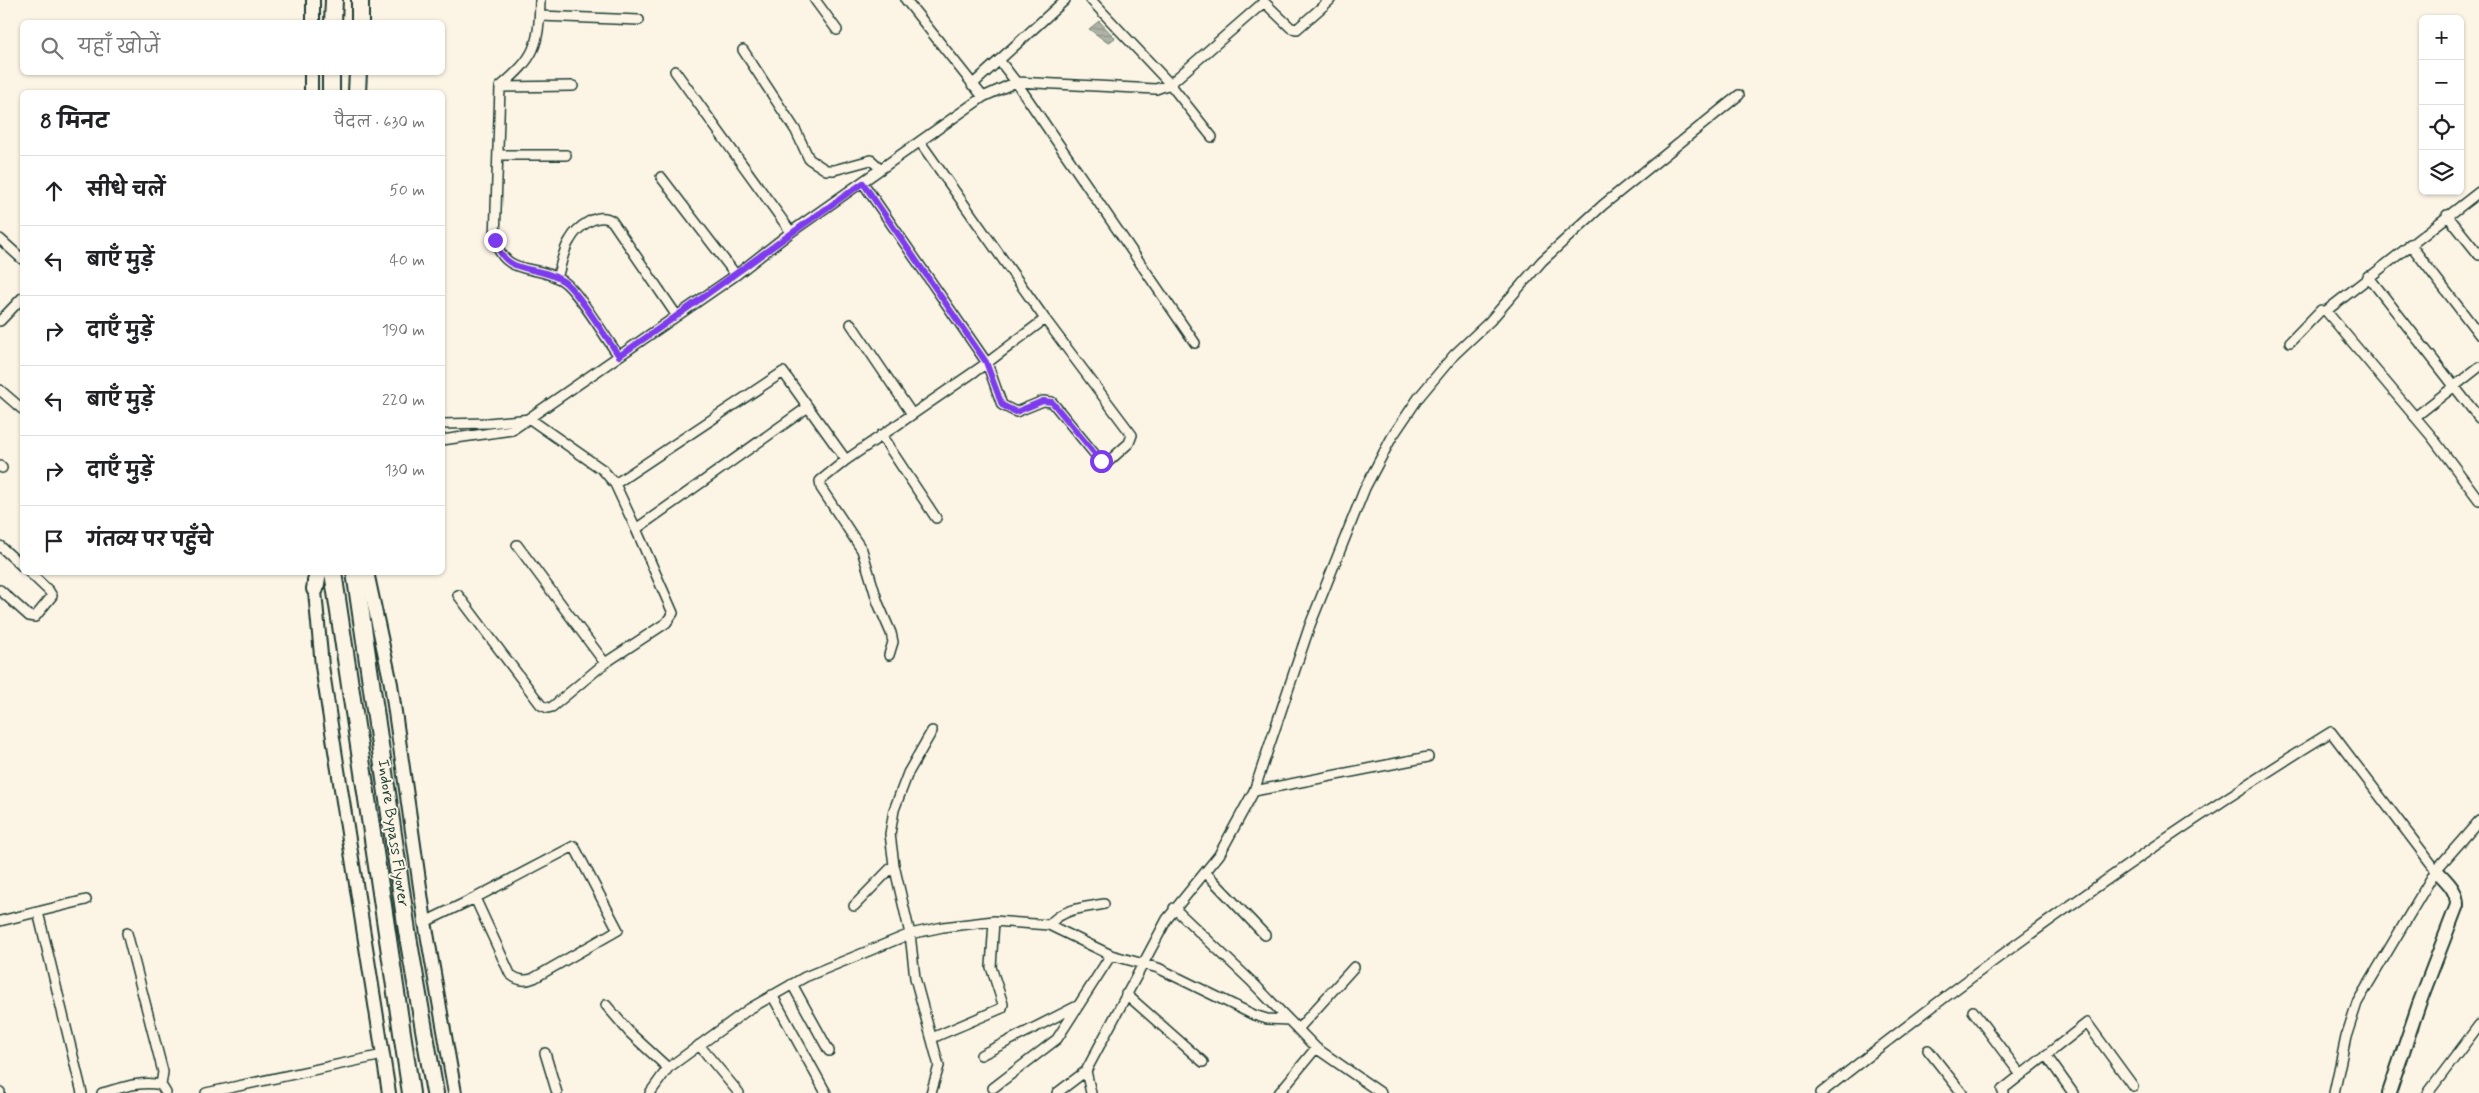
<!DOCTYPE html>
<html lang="hi">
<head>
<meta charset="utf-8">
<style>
	body { margin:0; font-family:Mynerve,"Playpen Sans Deva",sans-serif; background:#f6f6f6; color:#202124 }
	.controls { position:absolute; right:15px; top:15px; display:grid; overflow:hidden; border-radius:8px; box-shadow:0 1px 4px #0004 }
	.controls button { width:45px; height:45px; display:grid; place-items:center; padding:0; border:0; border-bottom:1px solid #e0e0e0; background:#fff; color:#202124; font:25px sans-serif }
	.stop { position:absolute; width:15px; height:15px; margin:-11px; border:4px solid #7c3aed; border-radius:50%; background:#fff }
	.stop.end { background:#7c3aed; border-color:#fff; box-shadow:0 1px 5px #0008 }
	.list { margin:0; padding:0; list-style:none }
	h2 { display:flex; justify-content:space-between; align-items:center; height:65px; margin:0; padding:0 20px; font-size:21px }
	h2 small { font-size:16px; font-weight:400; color:#757577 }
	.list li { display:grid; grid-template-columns:32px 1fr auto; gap:15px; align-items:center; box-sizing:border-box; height:70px; padding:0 20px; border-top:1px solid #e0e0e0 }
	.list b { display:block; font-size:19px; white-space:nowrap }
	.list em { font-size:16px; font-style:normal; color:#757577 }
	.icon { flex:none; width:28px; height:28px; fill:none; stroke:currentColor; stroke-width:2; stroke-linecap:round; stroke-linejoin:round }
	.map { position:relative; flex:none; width:2479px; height:1093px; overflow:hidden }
	.search { position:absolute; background:#fff; box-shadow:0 1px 4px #0004; left:20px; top:20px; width:425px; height:55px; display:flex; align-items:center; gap:12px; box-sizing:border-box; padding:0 18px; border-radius:8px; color:#757577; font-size:19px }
	.panel { position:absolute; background:#fff; box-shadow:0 1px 4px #0004; left:20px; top:90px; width:425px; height:485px; border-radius:8px }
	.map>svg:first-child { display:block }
</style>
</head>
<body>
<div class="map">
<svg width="2479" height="1093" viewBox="0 0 2479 1093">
	<defs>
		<pattern id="water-rules" width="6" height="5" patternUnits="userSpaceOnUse" patternTransform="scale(1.25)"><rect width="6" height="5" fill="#aeb3a7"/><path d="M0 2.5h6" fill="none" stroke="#8d9389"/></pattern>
	</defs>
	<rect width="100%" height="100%" fill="#fcf5e5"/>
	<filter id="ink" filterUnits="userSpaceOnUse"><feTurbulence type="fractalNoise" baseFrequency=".02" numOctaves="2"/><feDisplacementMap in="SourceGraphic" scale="10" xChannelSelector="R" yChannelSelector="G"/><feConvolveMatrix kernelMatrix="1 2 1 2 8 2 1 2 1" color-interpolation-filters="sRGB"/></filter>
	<g filter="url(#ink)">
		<path fill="url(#water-rules)" stroke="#758479" d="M 1099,21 L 1115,38 L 1108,43 L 1089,29 Z"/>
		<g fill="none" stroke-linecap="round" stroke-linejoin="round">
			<g stroke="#1f3d34" stroke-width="12">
				<path id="street" d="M 540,0 C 539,47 535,57 500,87 L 495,240 C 506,278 536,263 563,281 C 579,292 606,339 619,356
					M 815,0 L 837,30
					M 906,0 L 983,97
					M 1091,0 L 1170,84 L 1212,137
					M 540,16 L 639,20
					M 743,50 L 796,131 L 809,159 L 826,170 L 834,170 L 871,160 L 881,169
					M 999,60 L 1016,82 L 1195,343
					M 675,71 L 791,232
					M 972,85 L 1065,0
					M 500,87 L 573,86
					M 498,155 L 566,155
					M 661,177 L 736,275
					M 863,183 L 987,363 L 1002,405 L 1016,412 L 1043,401 L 1052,402 L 1098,458 L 1108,462 L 1129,443 L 1132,435 L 1045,319
					M 2479,192 L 2326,311 L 2432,437 L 2479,500
					M 2447,215 L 2479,255
					M 0,239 L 22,259
					M 2410,244 L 2479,334
					M 2368,276 L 2479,418
					M 557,278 C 561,266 563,250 570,240 C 577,227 598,211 612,221 L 677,316
					M 0,321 L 22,298
					M 851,324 L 912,414
					M 2290,342 L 2321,310
					M 0,390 L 22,409
					M 2415,417 L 2479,367
					M 442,424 L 488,423 L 530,419 L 603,470 L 615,484 L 636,529 L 808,407
					M 881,435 L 936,518
					M 442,440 L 512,430 L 736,275 L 791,232 L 983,97 L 1016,82 L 1156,89 L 1170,84 L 1264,2 L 1291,28 L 1297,29 L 1330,0
					M 0,466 L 2,468
					M 615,484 L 783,372 L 846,460
					M 517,545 L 605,663
					M 0,546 L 22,566
					M 0,590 L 29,616 L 35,617 L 52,596 L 49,591 L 29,572
					M 458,595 L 541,705 L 548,708 L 552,707 L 605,663 L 666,623 L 673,613 L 636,529
					M 889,655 L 893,642 L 891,633 L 878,603 L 862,550 L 821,488 L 820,481 L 846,460 L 987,363 L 1045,319 L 920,142
					M 1254,791 L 1310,625 L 1365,488 L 1392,437 L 1419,397 L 1454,355 L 1490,321 L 1542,261 L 1603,205 L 1739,95
					M 574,846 L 618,930 L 534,978 C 525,982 517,980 510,974 L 475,898 Z
					M 1205,872 L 1265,935
					M 854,906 L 894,865
					M 1174,908 L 1252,982 L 1316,1048 L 1381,1093
					M 38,912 L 82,1093
					M 0,921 L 86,900
					M 425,922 L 475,898
					M 1049,925 C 1063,908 1084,908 1104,904
					M 127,933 L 163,1072 L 161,1085
					M 792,984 L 829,1051
					M 1126,994 L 1203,1062
					M 772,995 L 826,1093
					M 606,1005 L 630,1033 L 668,1068 L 749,1009 L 805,977 L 910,934 L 943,927 L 994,921 L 1049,925 L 1111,955 L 1158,968 L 1254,1015 L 1267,1019 L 1289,1020
					M 1973,1011 L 2021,1075
					M 1298,1029 L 1354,967
					M 932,1038 L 1002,1008 L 1003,1004 L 991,967 L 994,921
					M 699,1045 L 739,1093
					M 1928,1050 L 1962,1093
					M 545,1053 L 557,1093
					M 981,1055 L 1079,1005
					M 2046,1055 L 2073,1093
					M 1086,1071 L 1091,1093
					M 993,1088 L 1057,1039 L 1111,955
					M 0,1092 L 0,1093
					M 102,1093 C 121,1088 141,1080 161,1085 L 166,1093
					M 206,1093 L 383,1055
					M 650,1093 L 668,1068
					M 931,1093 L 939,1066 L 915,978 L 910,934 L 894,865 L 890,834 L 894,810 L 908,773 L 932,731
					M 1057,1093 L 1086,1071 L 1167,919 L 1219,855 L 1254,791 L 1428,757
					M 1279,1093 L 1316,1048
					M 1821,1093 C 1984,964 2154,841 2331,732 L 2436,870
					M 2004,1093 L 2002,1090 L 2087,1023 L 2133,1086
					M 2334,1093 L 2346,1037 L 2357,1003 L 2436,870 L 2479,821
					M 2428,1093 L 2479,1025"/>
			</g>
			<g stroke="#1f3d34" stroke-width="16">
				<path id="secondary" d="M 313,22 L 313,0
					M 311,92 L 311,72
					M 367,572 L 391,684 L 425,922 L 455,1093
					M 314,581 L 322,666 L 333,738 L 389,1093
					M 2389,1093 L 2419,1004 L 2457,905 C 2457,889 2446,881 2436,870"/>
			</g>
			<g stroke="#1f3d34" stroke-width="20">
				<path id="highway" d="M 333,22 L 334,0
					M 360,22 L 360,0
					M 331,92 L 331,72
					M 357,92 L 358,72
					M 333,572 L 411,1093
					M 355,572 L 407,931 L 435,1093
					M 315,589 L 318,572"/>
			</g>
			<use href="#street" stroke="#fcf5e5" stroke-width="9"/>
			<use href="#secondary" stroke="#fcf5e5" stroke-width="12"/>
			<use href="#highway" stroke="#fcf5e5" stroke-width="16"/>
		</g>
	</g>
	<g fill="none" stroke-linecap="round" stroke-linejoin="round" filter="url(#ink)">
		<path stroke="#7c3aed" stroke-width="6" d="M 495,240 C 506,278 536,263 563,281 C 578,291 607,339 619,356 C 702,300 781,239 863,183 L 986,362 L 1002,405 L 1016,412 L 1043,401 L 1052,402 L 1101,461"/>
	</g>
	<g text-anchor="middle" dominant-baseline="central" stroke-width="4" stroke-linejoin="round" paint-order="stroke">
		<g font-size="16" fill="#1f3d34" stroke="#fcf5e5">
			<text transform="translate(393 833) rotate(82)">Indore Bypass Flyover</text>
		</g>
	</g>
</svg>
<div class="controls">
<button>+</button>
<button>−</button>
<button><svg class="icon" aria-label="locate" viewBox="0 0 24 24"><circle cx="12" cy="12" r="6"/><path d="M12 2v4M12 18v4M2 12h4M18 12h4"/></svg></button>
<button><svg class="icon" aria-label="layers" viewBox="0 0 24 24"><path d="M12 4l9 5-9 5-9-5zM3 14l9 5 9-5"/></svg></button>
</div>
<div class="stop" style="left:1101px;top:461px"></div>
<div class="stop end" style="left:495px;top:240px"></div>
<div class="search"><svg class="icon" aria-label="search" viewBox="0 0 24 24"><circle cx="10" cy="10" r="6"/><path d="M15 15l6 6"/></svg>यहाँ खोजें</div>
<section class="panel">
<h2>8 मिनट<small>पैदल · 630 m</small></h2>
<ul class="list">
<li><svg class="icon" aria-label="ahead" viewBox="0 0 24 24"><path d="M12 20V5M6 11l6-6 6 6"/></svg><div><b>सीधे चलें</b></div><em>50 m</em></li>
<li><svg class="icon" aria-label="left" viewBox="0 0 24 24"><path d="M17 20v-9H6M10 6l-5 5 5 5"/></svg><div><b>बाएँ मुड़ें</b></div><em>40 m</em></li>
<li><svg class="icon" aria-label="right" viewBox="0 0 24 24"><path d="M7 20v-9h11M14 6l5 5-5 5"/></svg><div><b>दाएँ मुड़ें</b></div><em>190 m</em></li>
<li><svg class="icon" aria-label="left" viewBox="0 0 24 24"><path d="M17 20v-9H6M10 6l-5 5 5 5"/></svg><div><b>बाएँ मुड़ें</b></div><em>220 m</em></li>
<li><svg class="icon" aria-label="right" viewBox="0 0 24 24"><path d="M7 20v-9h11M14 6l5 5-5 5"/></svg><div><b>दाएँ मुड़ें</b></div><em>130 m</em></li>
<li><svg class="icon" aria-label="arrive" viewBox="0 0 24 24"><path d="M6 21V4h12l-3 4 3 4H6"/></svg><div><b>गंतव्य पर पहुँचे</b></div></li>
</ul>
</section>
</div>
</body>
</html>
